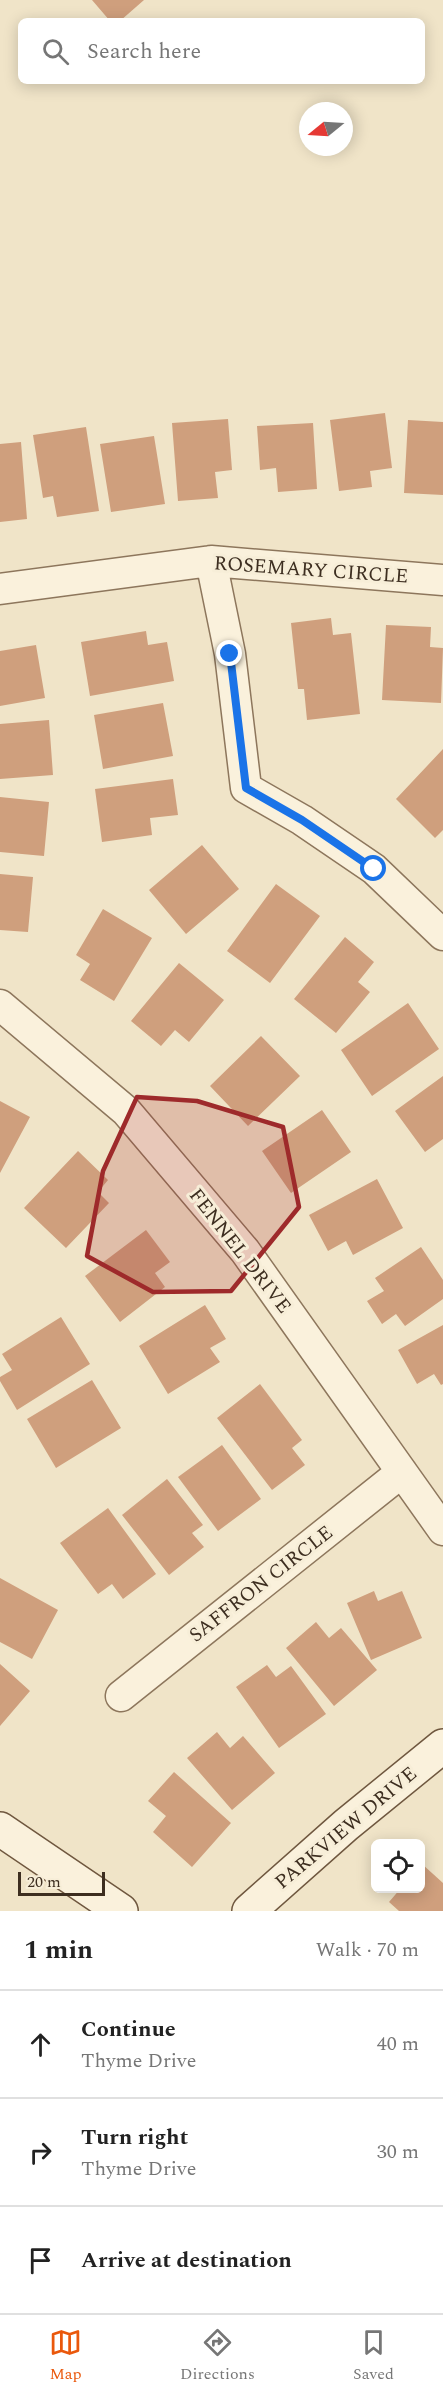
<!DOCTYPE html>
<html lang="en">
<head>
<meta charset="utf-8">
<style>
	body { margin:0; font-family:Spectral,serif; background:#f6f6f6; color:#222 }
	.controls { position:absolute; right:18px; bottom:18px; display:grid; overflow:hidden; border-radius:9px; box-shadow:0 3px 15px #0003 }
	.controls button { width:54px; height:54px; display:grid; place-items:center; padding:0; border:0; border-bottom:2px solid #e0e0e0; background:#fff; color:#222; font:30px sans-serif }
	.compass { position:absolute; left:299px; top:102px; width:54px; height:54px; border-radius:50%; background:#fff; box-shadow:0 3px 15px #0003; rotate:252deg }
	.scale { position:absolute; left:18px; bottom:15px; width:87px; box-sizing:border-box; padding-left:6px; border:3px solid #3d2e20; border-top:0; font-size:16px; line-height:21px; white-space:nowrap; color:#3d2e20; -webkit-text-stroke:4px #f7eed8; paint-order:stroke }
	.stop { position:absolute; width:18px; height:18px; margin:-14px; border:4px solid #1a73e8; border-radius:50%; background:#fff }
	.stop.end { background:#1a73e8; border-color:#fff; box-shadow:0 2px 6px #0008 }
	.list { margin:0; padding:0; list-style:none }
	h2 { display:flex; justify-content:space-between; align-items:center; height:78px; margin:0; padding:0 24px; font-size:26px }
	h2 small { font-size:20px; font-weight:400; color:#767676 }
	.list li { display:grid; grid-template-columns:39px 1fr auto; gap:18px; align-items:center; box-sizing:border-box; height:108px; padding:0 24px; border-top:2px solid #e0e0e0 }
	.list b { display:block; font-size:22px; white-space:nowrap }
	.list p { margin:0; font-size:20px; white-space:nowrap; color:#767676 }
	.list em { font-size:20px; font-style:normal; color:#767676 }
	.icon { flex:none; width:33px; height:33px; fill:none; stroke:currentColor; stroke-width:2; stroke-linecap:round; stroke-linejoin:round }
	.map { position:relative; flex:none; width:443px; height:1911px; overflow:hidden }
	.search { position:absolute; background:#fff; box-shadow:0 3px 15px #0003; left:18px; right:18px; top:18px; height:66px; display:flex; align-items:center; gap:15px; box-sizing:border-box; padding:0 21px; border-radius:9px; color:#767676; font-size:22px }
	.sheet { height:402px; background:#fff }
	nav { display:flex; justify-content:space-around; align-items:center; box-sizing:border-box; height:84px; border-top:2px solid #e0e0e0; background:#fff; font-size:16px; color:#767676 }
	nav a { display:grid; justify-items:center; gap:3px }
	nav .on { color:#ea580c }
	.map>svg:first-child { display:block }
</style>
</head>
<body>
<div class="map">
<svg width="443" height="1911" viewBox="0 0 443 1911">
	<rect width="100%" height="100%" fill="#f0e4c8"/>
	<path fill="#cf9f7d" d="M 92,0 L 144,0 L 120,21 L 110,21 Z
		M 385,413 L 392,468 L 370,471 L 372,487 L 339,491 L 330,420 Z
		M 228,419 L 232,470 L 215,472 L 218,498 L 178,501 L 172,423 Z
		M 408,420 L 443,422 L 443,495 L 404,493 Z
		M 313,423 L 317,489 L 278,492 L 276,468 L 260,470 L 257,426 Z
		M 86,427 L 99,511 L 57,517 L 53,496 L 43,498 L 33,435 Z
		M 154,436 L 165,504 L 111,512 L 100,444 Z
		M 21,442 L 27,519 L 0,522 L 0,444 Z
		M 331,618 L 333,635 L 351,633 L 360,714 L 307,720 L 304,689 L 298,689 L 291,623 Z
		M 386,625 L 431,627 L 430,647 L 443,648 L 441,703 L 382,700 Z
		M 146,631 L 148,645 L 167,642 L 174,681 L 90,696 L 81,642 Z
		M 36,645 L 45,698 L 0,706 L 0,651 Z
		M 163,703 L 173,756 L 103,769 L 94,715 Z
		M 49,720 L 53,775 L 0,779 L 0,724 Z
		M 443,749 L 443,830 L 435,838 L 396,799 Z
		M 173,779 L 178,815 L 150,818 L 152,835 L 102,842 L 95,789 Z
		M 0,797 L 49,802 L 44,856 L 0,852 Z
		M 202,845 L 239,889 L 186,934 L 149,890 Z
		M 0,874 L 33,877 L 28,932 L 0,930 Z
		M 276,884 L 320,916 L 270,983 L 227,951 Z
		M 103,909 L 152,938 L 114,1001 L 80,980 L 90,964 L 76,955 Z
		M 345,937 L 374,962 L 358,982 L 370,992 L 336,1033 L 294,999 Z
		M 179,963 L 224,1000 L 189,1042 L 175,1030 L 161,1046 L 131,1021 Z
		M 408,1003 L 439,1049 L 372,1096 L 341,1050 Z
		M 261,1036 L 300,1076 L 248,1126 L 210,1086 Z
		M 443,1076 L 443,1139 L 425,1152 L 395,1111 Z
		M 0,1101 L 30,1117 L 0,1173 Z
		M 322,1110 L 351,1152 L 291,1193 L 262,1151 Z
		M 78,1151 L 108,1180 L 98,1192 L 109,1203 L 66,1248 L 24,1208 Z
		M 377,1179 L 403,1228 L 353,1255 L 346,1241 L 328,1251 L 309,1215 Z
		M 146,1230 L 170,1262 L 155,1273 L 165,1287 L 120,1322 L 85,1276 Z
		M 421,1247 L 443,1280 L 443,1299 L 405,1326 L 396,1314 L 382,1324 L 367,1301 L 384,1291 L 375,1278 Z
		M 205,1305 L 226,1339 L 210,1348 L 220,1362 L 168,1394 L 139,1346 Z
		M 61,1317 L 90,1364 L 17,1410 L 0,1381 L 0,1377 L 12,1370 L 2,1354 Z
		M 443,1325 L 443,1384 L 441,1385 L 434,1374 L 417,1384 L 398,1350 Z
		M 92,1380 L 121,1428 L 56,1468 L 27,1419 Z
		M 260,1384 L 302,1440 L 292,1448 L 305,1465 L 272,1490 L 217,1418 Z
		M 222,1445 L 261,1499 L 218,1531 L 178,1477 Z
		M 167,1479 L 203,1525 L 192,1533 L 204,1547 L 169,1575 L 122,1515 Z
		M 108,1508 L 156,1574 L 123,1599 L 112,1584 L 98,1594 L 60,1543 Z
		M 0,1578 L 58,1610 L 32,1659 L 0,1642 Z
		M 374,1591 L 378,1601 L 402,1591 L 422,1638 L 371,1660 L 347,1603 Z
		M 316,1622 L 329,1638 L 341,1628 L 377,1670 L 334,1706 L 286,1648 Z
		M 0,1664 L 30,1691 L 0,1726 Z
		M 267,1665 L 276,1677 L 291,1666 L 326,1714 L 279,1748 L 236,1687 Z
		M 217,1732 L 230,1748 L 243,1736 L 275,1773 L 232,1810 L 187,1758 Z
		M 174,1772 L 231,1823 L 192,1867 L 153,1832 L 166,1816 L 148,1801 Z
		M 422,1864 L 443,1883 L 443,1911 L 399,1911 L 389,1902 L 401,1888 L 420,1888 Z"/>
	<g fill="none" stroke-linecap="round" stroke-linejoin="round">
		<g stroke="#8d765c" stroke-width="33">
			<path id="street" d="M 211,561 L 230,654 L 246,788 L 302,820 L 374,869 L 443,935
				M 0,589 L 211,561 L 443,580
				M 0,1005 L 126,1111 L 245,1251 L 443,1530
				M 121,1696 L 402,1472"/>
		</g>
		<g stroke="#6f573f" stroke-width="36">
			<path id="secondary" d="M 0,1829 L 121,1911
				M 249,1911 L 346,1825 L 443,1746"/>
		</g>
		<use href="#street" stroke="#faf1dc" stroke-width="30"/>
		<use href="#secondary" stroke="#faf1dc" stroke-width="33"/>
	</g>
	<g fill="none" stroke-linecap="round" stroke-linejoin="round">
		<path stroke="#1a73e8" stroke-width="8" d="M 230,654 L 246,788 L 302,820 L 374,869"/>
	</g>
	<path fill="#9e2a2b" fill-opacity="0.2" stroke="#9e2a2b" stroke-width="4.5" stroke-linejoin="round" d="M 137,1097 L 197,1101 L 283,1127 L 299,1207 L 231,1291 L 153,1292 L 87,1256 L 103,1171 Z"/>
	<g text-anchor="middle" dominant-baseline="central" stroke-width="6" stroke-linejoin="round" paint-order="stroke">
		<g font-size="20" fill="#3d2e20" stroke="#f7eed8">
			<text transform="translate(311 570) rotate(4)">ROSEMARY CIRCLE</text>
			<text transform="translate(240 1251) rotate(52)">FENNEL DRIVE</text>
			<text transform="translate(261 1584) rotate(-38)">SAFFRON CIRCLE</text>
			<text transform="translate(346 1828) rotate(-40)">PARKVIEW DRIVE</text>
		</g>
	</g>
</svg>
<div class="controls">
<button><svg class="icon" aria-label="locate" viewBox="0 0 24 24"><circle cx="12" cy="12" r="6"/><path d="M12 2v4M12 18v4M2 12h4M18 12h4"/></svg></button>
</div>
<svg class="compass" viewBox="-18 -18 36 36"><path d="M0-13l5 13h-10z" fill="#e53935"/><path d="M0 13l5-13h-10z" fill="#767676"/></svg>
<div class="scale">20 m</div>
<div class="stop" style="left:374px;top:869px"></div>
<div class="stop end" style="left:230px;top:654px"></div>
<div class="search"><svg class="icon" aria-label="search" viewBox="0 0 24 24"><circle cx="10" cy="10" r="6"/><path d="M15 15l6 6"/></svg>Search here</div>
</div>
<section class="sheet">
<h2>1 min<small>Walk · 70 m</small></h2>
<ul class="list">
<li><svg class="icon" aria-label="ahead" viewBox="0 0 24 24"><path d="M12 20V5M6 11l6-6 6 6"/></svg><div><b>Continue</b><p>Thyme Drive</p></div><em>40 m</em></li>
<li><svg class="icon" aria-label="right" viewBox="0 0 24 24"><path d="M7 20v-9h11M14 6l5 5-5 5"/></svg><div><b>Turn right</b><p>Thyme Drive</p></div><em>30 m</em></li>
<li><svg class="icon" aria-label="arrive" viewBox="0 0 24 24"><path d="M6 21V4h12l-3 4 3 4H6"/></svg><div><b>Arrive at destination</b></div></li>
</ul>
</section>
<nav>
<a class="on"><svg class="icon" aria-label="map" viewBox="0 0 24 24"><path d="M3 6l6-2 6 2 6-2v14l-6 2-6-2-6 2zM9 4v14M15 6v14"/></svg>Map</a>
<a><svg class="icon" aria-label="directions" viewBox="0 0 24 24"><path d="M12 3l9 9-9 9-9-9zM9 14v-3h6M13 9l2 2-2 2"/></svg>Directions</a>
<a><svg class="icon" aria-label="saved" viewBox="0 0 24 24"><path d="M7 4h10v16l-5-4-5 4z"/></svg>Saved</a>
</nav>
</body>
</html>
